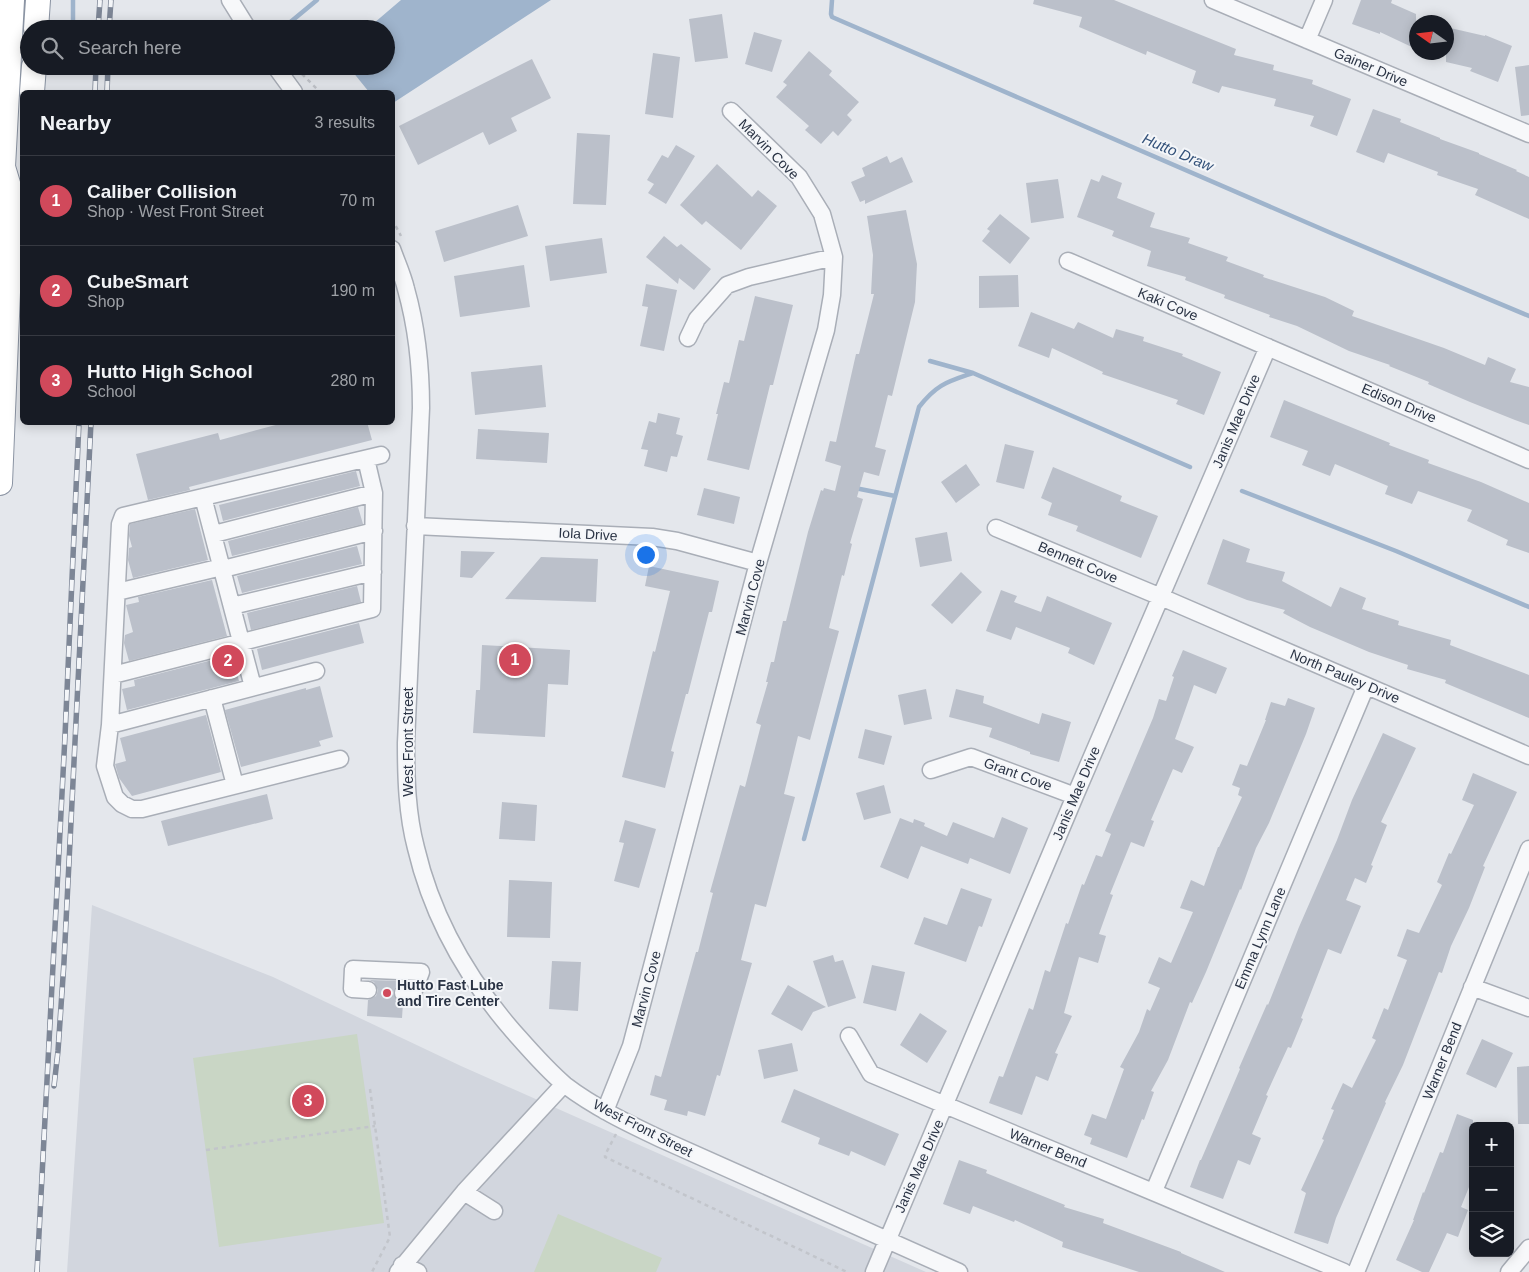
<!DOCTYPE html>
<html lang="en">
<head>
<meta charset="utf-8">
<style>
	body { margin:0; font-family:Helvetica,sans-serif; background:#242831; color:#f1f3f6 }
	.controls { position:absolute; right:15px; bottom:15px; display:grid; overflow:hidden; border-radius:8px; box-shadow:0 2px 12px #0003 }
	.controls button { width:45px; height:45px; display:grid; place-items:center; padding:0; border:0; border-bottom:1px solid #363941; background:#171b24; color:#f1f3f6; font:25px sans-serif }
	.compass { position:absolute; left:1409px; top:15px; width:45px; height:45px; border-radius:50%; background:#171b24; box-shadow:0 2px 12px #0003; rotate:284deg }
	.you { position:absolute; left:645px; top:554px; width:18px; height:18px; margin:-12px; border:4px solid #fff; border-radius:50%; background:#1a73e8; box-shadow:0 0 0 8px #1a73e833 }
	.badge { display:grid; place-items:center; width:32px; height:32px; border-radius:50%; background:#d1495b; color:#fff; font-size:16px; font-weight:700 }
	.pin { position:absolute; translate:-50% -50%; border:2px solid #fff; box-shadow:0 1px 5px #0006 }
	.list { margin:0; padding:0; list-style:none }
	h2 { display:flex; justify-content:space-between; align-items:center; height:65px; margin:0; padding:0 20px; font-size:21px }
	h2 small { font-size:16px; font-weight:400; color:#9ea1a6 }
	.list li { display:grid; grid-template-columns:32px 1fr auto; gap:15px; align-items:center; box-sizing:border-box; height:90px; padding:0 20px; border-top:1px solid #363941 }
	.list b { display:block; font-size:19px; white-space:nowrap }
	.list p { margin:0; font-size:16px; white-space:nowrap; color:#9ea1a6 }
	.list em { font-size:16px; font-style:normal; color:#9ea1a6 }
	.icon { flex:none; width:28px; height:28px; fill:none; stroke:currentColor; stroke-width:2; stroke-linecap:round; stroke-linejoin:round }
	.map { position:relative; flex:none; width:1529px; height:1272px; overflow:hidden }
	.search { position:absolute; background:#171b24; box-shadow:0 2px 12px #0003; left:20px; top:20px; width:375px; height:55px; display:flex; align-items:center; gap:12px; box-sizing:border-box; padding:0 18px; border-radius:28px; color:#9ea1a6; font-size:19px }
	.panel { position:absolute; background:#171b24; box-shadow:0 2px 12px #0003; left:20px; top:90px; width:375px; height:335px; border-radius:8px }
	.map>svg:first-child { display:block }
</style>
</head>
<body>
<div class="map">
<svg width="1529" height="1272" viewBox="0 0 1529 1272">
	<rect width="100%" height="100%" fill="#e4e7ec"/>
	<path fill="#d2d6de" d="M 92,905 L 273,977 L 461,1066 L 926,1272 L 67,1272 Z"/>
	<path fill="#c9d6c5" d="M 357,1034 L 384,1223 L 219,1247 L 193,1058 Z
		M 558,1214 L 662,1258 L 656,1272 L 534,1272 Z"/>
	<path fill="#9fb4cc" d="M 401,0 L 551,0 L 393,103 L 392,92 L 369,92 L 348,66 L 386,66 L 386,29 L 367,29 Z"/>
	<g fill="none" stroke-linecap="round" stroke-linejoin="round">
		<path stroke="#9fb4cc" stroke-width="4.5" d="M 832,0 L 831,14 L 832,17 L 1331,233 L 1529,316
			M 73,29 L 73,0
			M 282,29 L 317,0
			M 930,361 L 973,373 L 1190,467
			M 855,488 L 895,496
			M 1242,491 L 1396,551 L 1529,607
			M 804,839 L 919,407 C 937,384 947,382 973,373"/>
	</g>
	<path fill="#bbc0ca" d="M 1034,0 L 1114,0 L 1236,49 L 1234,55 L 1274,65 L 1273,70 L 1313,80 L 1312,84 L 1351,99 L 1337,136 L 1310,126 L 1314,116 L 1274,106 L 1276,99 L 1222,86 L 1219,93 L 1192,83 L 1196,71 L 1147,51 L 1146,55 L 1079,27 L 1082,17 L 1033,4 Z
		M 1361,0 L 1392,0 L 1391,3 L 1416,14 L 1416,49 L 1380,32 L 1380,34 L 1352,24 Z
		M 722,14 L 728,58 L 695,62 L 689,19 Z
		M 1446,27 L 1485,36 L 1485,35 L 1512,46 L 1498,82 L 1470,71 L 1472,68 L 1446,62 Z
		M 754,32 L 782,40 L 772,72 L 745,64 Z
		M 809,51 L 832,71 L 829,75 L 859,102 L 847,115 L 852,120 L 838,136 L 833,131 L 821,144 L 805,130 L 809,126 L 776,97 L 787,85 L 783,82 Z
		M 653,53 L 680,57 L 673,118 L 645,114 Z
		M 532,59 L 551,98 L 511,118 L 517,131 L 489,145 L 483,132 L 418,165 L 399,126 Z
		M 1529,65 L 1529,115 L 1521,116 L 1515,67 Z
		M 1373,109 L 1401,119 L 1400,122 L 1440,138 L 1440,139 L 1479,153 L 1479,154 L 1517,170 L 1516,171 L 1529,177 L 1529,219 L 1475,195 L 1478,189 L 1437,175 L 1438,172 L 1388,153 L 1384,163 L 1356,152 Z
		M 577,133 L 610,135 L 606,205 L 573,204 Z
		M 676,145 L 695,156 L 666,204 L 648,193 L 654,184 L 647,180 L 662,155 L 668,158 Z
		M 887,156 L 890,163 L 902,157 L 913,182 L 865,204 L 865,200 L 860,202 L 851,182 L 865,176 L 862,168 Z
		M 717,164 L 752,197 L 758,190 L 777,206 L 741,250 L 706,221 L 702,225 L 680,205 Z
		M 1102,175 L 1122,183 L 1117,198 L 1155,213 L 1150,227 L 1190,238 L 1188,243 L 1228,257 L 1226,261 L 1264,275 L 1263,277 L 1325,297 L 1354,311 L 1352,316 L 1444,348 L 1485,365 L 1488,357 L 1516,369 L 1510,382 L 1529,387 L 1529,425 L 1515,420 L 1470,402 L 1428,384 L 1429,382 L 1389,366 L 1390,365 L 1349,351 L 1297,326 L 1269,317 L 1270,315 L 1224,298 L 1225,295 L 1185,280 L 1186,277 L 1147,266 L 1151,251 L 1112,236 L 1114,231 L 1077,217 L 1091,179 L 1099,182 Z
		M 1058,179 L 1064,218 L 1031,223 L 1026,183 Z
		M 518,205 L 528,236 L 444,262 L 435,231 Z
		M 906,210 L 917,264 L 915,302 L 892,396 L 888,395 L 875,447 L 886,450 L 879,476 L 864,472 L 857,497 L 863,499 L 850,543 L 852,544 L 844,576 L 842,575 L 829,628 L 839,631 L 810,740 L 798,736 L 784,794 L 795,797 L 766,907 L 755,904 L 741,960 L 752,963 L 720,1076 L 717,1075 L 705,1116 L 688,1111 L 687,1116 L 664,1110 L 667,1100 L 650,1095 L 655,1075 L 661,1077 L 696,952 L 698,952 L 713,893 L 710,892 L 740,785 L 745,787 L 761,725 L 756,723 L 768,682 L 766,682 L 771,662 L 774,662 L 783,621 L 786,621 L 808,532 L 821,490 L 823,491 L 824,488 L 835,491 L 841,466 L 825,461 L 830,441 L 836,442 L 856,354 L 859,354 L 874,294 L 871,294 L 873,255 L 867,216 Z
		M 1000,214 L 1030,238 L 1010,264 L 982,241 L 990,231 L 987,229 Z
		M 664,236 L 677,247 L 681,244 L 711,269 L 694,290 L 679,278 L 678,284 L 646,257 Z
		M 602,238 L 607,273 L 550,281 L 545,246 Z
		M 524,265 L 530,307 L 460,317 L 454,276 Z
		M 1018,275 L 1019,307 L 979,308 L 979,276 Z
		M 646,284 L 677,290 L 664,351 L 640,346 L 648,307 L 642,306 Z
		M 755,296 L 793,305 L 773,385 L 770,385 L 749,470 L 707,460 L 718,414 L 716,414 L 724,382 L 729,383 L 739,340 L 744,341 Z
		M 1031,312 L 1074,329 L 1078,322 L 1113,338 L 1116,329 L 1144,337 L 1143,341 L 1183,354 L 1182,356 L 1221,372 L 1204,415 L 1176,404 L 1178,400 L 1102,374 L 1103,372 L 1052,348 L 1049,358 L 1018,346 Z
		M 542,365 L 546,407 L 475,415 L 471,372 Z
		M 1284,400 L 1390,443 L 1389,445 L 1429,460 L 1428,463 L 1481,482 L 1529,503 L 1529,553 L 1506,545 L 1508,540 L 1467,521 L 1472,510 L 1418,491 L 1412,504 L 1385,494 L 1388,486 L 1335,464 L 1330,476 L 1302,465 L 1308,451 L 1270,437 Z
		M 658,413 L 680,418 L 676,434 L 683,436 L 677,457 L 671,456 L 667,472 L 644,466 L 648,450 L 641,449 L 649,421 L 656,423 Z
		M 287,422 L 367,422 L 372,440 L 189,487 L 190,490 L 148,500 L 136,454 L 218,433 L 220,440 Z
		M 478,429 L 549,433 L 547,463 L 476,459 Z
		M 1005,444 L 1034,451 L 1024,489 L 996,482 Z
		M 966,464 L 980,485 L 956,503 L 941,482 Z
		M 1053,467 L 1122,496 L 1120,501 L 1158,516 L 1141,558 L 1076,531 L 1078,526 L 1048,515 L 1052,503 L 1041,498 Z
		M 356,471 L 360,486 L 223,521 L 219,505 Z
		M 704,488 L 740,497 L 734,524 L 697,515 Z
		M 358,507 L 363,524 L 232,556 L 228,541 Z
		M 195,509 L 208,560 L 133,578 L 128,560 L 129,548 L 132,547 L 129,536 L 130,524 Z
		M 947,532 L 952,561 L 920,567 L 915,538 Z
		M 1223,539 L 1250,549 L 1246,562 L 1285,572 L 1282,581 L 1331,607 L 1340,587 L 1366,598 L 1362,609 L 1399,621 L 1398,625 L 1451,640 L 1450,645 L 1529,675 L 1529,718 L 1445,683 L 1446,680 L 1407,669 L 1408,665 L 1369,652 L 1310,627 L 1283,613 L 1285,610 L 1247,600 L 1207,584 Z
		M 357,546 L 362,564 L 242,593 L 237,576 Z
		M 461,551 L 495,552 L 472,578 L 460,577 Z
		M 541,557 L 598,559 L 596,602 L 505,599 Z
		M 649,566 L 719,581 L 712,612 L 709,612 L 688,694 L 686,694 L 671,751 L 674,752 L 665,788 L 622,777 L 653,651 L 655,652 L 670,591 L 645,586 Z
		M 961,572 L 982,592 L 952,624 L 931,605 Z
		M 212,580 L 227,636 L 129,661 L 124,643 L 125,635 L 133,632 L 126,605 L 139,602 L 138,597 Z
		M 357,586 L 361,602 L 251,630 L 247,613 Z
		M 1001,590 L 1017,596 L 1014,602 L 1041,612 L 1047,596 L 1112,623 L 1094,665 L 1068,653 L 1070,648 L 1016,627 L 1011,640 L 986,631 Z
		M 359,623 L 364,643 L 262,670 L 257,649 Z
		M 482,645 L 570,650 L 568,685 L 548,684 L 545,737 L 473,733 L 476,690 L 480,690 Z
		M 1183,650 L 1227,668 L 1216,694 L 1194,685 L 1175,739 L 1194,747 L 1182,773 L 1173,769 L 1151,820 L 1154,821 L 1144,847 L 1131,842 L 1110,894 L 1113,895 L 1099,934 L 1106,936 L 1098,963 L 1079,957 L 1064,1013 L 1072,1016 L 1055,1053 L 1058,1054 L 1048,1081 L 1036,1076 L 1022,1115 L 989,1103 L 999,1076 L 1003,1077 L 1029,1008 L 1033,1010 L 1045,970 L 1050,972 L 1066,923 L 1068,924 L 1082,884 L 1084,885 L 1096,855 L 1102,857 L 1111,834 L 1105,831 L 1153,718 L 1159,699 L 1166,701 L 1174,677 L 1172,676 Z
		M 232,655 L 239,681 L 127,710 L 122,689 L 135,686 L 134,680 Z
		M 320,686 L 333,737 L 319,741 L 321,746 L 241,767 L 225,710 L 306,688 L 306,690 Z
		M 926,689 L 932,719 L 904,725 L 898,695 Z
		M 956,689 L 984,696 L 983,703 L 1039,724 L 1042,713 L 1071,722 L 1059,762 L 1030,754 L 1030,752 L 989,737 L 992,728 L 949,717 Z
		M 1288,698 L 1315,708 L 1306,734 L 1269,823 L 1256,848 L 1241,890 L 1240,889 L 1206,972 L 1192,1003 L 1190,1002 L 1168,1060 L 1151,1091 L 1154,1092 L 1144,1120 L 1142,1119 L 1127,1158 L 1090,1144 L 1092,1138 L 1084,1135 L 1092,1114 L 1106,1119 L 1124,1069 L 1120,1067 L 1139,1032 L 1147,1009 L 1150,1011 L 1160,988 L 1148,983 L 1159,957 L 1171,963 L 1193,912 L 1180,908 L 1191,880 L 1204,886 L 1218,847 L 1219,847 L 1242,797 L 1238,795 L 1240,788 L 1232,785 L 1240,764 L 1247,766 L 1266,720 L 1265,720 L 1271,702 L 1285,706 Z
		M 206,715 L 221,772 L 132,796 L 119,778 L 115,764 L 126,761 L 120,738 Z
		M 865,729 L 892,736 L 884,765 L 858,758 Z
		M 1383,733 L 1416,748 L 1381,822 L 1387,825 L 1371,865 L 1373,866 L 1366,883 L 1355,878 L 1346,900 L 1361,906 L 1341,954 L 1328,949 L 1301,1018 L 1303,1019 L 1291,1048 L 1288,1047 L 1266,1095 L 1268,1096 L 1252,1134 L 1261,1138 L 1250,1165 L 1238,1160 L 1223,1199 L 1190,1187 L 1200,1160 L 1201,1160 L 1240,1069 L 1239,1068 L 1267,1004 L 1268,1005 L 1299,927 L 1337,840 L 1352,800 Z
		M 1473,773 L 1517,792 L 1483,866 L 1485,867 L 1469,908 L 1451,946 L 1442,973 L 1439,972 L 1403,1065 L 1385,1102 L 1386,1103 L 1336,1218 L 1328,1244 L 1294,1233 L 1306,1193 L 1301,1190 L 1324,1140 L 1322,1139 L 1334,1110 L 1331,1109 L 1343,1083 L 1352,1088 L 1376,1040 L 1372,1038 L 1384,1008 L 1388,1010 L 1407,960 L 1397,956 L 1407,929 L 1419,933 L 1442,885 L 1437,882 L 1449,853 L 1451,854 L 1474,805 L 1462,800 Z
		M 884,785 L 891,813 L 864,820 L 856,793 Z
		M 267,794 L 273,819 L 168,846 L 161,821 Z
		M 502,802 L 537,805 L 535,841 L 499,839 Z
		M 1002,817 L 1028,828 L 1010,874 L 970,858 L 968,864 L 921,846 L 908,879 L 880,867 L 900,818 L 913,823 L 914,819 L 925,823 L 924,826 L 947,836 L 953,822 L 994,838 Z
		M 625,820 L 656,829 L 639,888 L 614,881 L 624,843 L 619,842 Z
		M 509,880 L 552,882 L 550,938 L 507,937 Z
		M 961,888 L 992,899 L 982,927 L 979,926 L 966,962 L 914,944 L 924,917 L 947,925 Z
		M 833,955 L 835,962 L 843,960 L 856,998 L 828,1007 L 813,961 Z
		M 552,961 L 581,962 L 578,1011 L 549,1009 Z
		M 872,965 L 905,972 L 896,1011 L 863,1003 Z
		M 369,980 L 404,981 L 404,983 L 398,984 L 395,988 L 393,993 L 395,998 L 403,1003 L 402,1018 L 367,1016 L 368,1000 L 376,996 L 378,990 L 374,982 Z
		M 788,985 L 826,1007 L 813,1012 L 802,1031 L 771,1014 Z
		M 920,1013 L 947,1031 L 927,1063 L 900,1045 Z
		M 1482,1039 L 1513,1053 L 1496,1088 L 1466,1074 Z
		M 792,1043 L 798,1071 L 764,1079 L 758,1050 Z
		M 1529,1066 L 1529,1124 L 1518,1124 L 1517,1067 Z
		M 794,1089 L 899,1134 L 885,1166 L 851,1151 L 849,1156 L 818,1144 L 820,1138 L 781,1122 Z
		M 1457,1114 L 1473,1120 L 1473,1177 L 1461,1207 L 1468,1210 L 1458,1237 L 1447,1233 L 1429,1272 L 1422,1272 L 1396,1260 L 1414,1220 L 1413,1220 L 1423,1192 L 1424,1193 L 1440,1152 L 1443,1153 Z
		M 959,1160 L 987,1170 L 986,1173 L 1065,1205 L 1064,1207 L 1104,1219 L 1103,1223 L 1181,1252 L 1181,1253 L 1225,1272 L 1139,1272 L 1062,1247 L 1063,1242 L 1015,1220 L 1014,1222 L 973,1206 L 970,1214 L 943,1204 Z"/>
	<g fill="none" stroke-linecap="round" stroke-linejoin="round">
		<g stroke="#a9aeb7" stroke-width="19">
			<path id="minor" d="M 230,0 L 248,29
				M 1213,0 L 1529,134
				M 1307,40 L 1324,0
				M 275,66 L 294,92
				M 392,249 C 397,263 403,276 406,289 C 417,328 421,368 421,408 L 406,743 C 406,778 407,814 416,848 C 432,916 467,978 513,1031 C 529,1049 546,1069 565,1085 C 594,1107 627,1123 661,1139 L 959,1272
				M 1068,261 L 1529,460
				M 688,338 L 697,319 L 727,285 L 749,277 L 834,257
				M 203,497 L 253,687
				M 415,526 L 652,537 L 677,541 L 758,563
				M 996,528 L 1161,597 L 1529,756
				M 214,534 L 374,493
				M 223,569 L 374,531
				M 117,592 L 222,567
				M 232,606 L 373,572
				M 113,675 L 372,609 L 374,493 L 366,459
				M 212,698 L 235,785
				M 110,725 L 316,671
				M 340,759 L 142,809 L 132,809 L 122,804 L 115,797 L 105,766 L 110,725 L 120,524 L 123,516 L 381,455
				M 931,770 L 971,757 L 1075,796
				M 1472,987 L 1529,1008
				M 368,990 L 352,989 L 353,969 L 421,972 L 413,993 L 403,993
				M 849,1036 L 871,1074 L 1344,1272
				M 605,1111 L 631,1046 L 758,563 L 826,330 L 832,295 L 834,257 L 822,214 L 799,177 L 731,111
				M 1154,1191 L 1366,686
				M 464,1192 L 494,1211
				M 402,1265 L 418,1272
				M 398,1272 L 464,1192 L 564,1084
				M 874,1272 L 1075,796 L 1268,347
				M 1356,1272 L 1529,849
				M 1509,1272 L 1529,1248"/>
		</g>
		<g stroke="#8b94a3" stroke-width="26">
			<path id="highway" d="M 36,29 L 38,0
				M 32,92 L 34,66
				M 0,483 L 12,197 L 3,167 L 12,0"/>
		</g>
		<path stroke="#c2c5cb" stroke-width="2.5" stroke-dasharray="4 4" stroke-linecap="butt" d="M 302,74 L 320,92
			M 392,219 L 401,236
			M 370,1089 L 390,1237 L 372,1272
			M 616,1134 L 605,1155 L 605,1157 L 847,1272
			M 206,1150 L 375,1126"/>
		<use href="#minor" stroke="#f7f8fa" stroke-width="16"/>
		<use href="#highway" stroke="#fff" stroke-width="24"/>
		<g stroke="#7d8696" stroke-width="5.5">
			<path id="rail" d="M 98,29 L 100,0
				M 109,29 L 111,0
				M 95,92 L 96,66
				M 107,92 L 108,66
				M 54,1086 L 58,1051 L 64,962 L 91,422
				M 37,1272 L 65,736 L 79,422"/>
		</g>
		<use href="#rail" stroke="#f4f6f9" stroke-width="4" stroke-dasharray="11" stroke-linecap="butt"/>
	</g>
	<circle fill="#d1495b" stroke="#f4f6f9" stroke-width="2" cx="387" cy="993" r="5"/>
	<g text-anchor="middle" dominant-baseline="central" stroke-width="4" stroke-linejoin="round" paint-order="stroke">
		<g font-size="14" fill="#2b3445" stroke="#f4f6f9">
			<text transform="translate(1371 67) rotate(23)">Gainer Drive</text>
			<text transform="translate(769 149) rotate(45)">Marvin Cove</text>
			<text transform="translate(1168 304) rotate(23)">Kaki Cove</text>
			<text transform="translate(1399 403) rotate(23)">Edison Drive</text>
			<text transform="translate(1236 421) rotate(-67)">Janis Mae Drive</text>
			<text transform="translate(588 534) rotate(3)">Iola Drive</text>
			<text transform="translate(1078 562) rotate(23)">Bennett Cove</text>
			<text transform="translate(750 597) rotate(-75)">Marvin Cove</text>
			<text transform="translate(1345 676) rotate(23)">North Pauley Drive</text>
			<text transform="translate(408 742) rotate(-90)">West Front Street</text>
			<text transform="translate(1018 774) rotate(20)">Grant Cove</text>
			<text transform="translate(1076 793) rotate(-67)">Janis Mae Drive</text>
			<text transform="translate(1260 938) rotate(-67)">Emma Lynn Lane</text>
			<text transform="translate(646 989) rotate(-75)">Marvin Cove</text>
			<text transform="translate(1442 1061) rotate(-68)">Warner Bend</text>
			<text transform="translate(643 1128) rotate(27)">West Front Street</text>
			<text transform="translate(1048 1148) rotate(22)">Warner Bend</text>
			<text transform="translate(919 1166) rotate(-66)">Janis Mae Drive</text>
		</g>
		<g font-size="14" font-weight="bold" fill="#2b3445" stroke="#f4f6f9" text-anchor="start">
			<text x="397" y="985">Hutto Fast Lube<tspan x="397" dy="16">and Tire Center</tspan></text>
		</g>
		<g font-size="15" font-style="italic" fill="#34527a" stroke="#f4f6f9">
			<text transform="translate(1178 152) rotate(23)">Hutto Draw</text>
		</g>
	</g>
</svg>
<div class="controls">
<button>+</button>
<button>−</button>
<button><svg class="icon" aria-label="layers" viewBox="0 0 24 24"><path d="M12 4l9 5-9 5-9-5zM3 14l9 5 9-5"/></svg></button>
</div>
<svg class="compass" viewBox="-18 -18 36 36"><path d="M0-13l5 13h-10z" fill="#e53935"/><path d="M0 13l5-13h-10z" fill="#9ea1a6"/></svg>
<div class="you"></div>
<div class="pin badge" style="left:515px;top:660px">1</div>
<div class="pin badge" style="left:228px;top:661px">2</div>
<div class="pin badge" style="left:308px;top:1101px">3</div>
<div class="search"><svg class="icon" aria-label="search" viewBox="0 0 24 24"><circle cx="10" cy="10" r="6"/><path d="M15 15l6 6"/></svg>Search here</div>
<section class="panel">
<h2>Nearby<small>3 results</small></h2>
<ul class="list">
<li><span class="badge">1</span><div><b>Caliber Collision</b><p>Shop · West Front Street</p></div><em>70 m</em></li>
<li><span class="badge">2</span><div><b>CubeSmart</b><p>Shop</p></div><em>190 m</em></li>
<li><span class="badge">3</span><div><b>Hutto High School</b><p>School</p></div><em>280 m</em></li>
</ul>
</section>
</div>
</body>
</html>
